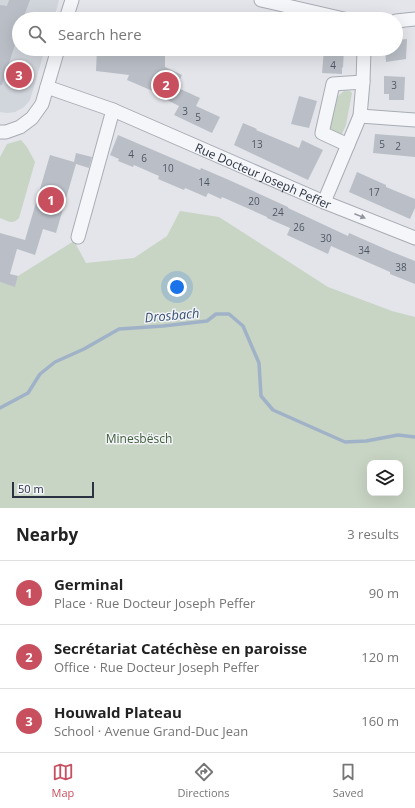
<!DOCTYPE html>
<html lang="en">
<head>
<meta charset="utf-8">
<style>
	body { margin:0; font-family:"Open Sans",sans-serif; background:#f2f2f2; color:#222 }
	.controls { position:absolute; right:12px; bottom:12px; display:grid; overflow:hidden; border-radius:8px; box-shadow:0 4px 16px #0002 }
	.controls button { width:36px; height:36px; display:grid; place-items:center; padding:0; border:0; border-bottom:1px solid #e0e0e0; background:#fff; color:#222; font:20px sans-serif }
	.scale { position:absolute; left:12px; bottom:10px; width:82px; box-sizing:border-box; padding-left:4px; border:2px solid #2b3342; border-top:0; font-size:11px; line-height:14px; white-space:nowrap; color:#2b3342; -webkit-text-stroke:3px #f2f4f8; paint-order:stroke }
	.you { position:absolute; left:177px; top:287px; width:14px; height:14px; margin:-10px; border:3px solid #fff; border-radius:50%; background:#1a73e8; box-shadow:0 0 0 6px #1a73e833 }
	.badge { display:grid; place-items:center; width:26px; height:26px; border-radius:50%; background:#c84f5e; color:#fff; font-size:13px; font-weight:700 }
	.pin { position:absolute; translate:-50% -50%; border:2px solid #fff; box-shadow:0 1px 4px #0006 }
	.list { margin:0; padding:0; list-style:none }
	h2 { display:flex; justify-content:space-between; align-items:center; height:52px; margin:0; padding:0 16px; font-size:17px }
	h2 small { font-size:13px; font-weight:400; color:#767676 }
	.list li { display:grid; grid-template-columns:26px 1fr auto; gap:12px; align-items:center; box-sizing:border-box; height:64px; padding:0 16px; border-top:1px solid #e0e0e0 }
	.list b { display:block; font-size:15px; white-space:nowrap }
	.list p { margin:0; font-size:13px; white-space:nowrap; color:#767676 }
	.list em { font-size:13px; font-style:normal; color:#767676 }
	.icon { flex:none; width:22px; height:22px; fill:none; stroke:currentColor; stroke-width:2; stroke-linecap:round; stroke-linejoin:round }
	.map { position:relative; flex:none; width:415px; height:508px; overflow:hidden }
	.search { position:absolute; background:#fff; box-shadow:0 4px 16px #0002; left:12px; right:12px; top:12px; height:44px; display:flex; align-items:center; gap:10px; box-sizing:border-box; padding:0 14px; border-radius:22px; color:#767676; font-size:15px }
	.sheet { height:244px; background:#fff }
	nav { display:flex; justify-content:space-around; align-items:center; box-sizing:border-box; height:56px; border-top:1px solid #e0e0e0; background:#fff; font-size:11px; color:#767676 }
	nav a { display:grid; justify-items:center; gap:2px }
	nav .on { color:#c84f5e }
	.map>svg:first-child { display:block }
</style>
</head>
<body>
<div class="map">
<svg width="415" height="508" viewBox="0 0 415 508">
	<rect width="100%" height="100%" fill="#e3e5ea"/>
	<path fill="#d1d5dc" d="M 0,0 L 59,0 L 54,19 L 19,19 L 19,49 L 45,49 L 30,100 L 24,107 L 15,112 L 7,113 L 0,112 Z"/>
	<path fill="#c8d4c4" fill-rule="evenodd" d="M 344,91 L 350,91 L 352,93 L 346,125 L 340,138 L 331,133 L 329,127 L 336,102 L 338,96 Z
		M 21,140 L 27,147 L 35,162 L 19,218 C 13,225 7,221 0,218 L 0,157 L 7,144 Z
		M 180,211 L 219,217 L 328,287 L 392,311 L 415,317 L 415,508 L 0,508 L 0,282 L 15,286 L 18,276 L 74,241 L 86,263 L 134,258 L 167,236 ZM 370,463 L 400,463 L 400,493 L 370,493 Z"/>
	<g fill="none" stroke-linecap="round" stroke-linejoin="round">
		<path stroke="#a0b2c8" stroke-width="3.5" d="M 0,408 L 28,393 L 40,374 L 55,362 L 84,349 L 119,329 L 163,326 L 207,321 L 216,314 L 229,314 L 243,326 L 259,363 L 261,396 L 273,410 L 345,442 L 366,441 L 398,435 L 415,437"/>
	</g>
	<path fill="#babfc7" d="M 9,0 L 30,0 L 23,19 L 19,19 L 19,32 L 2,85 L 0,85 L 0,5 L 7,6 Z
		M 407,39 L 406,59 L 386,62 L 385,49 L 396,49 L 396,40 Z
		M 97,49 L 165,49 L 165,67 L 182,75 L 176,87 L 200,98 L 196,106 L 220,117 L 212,133 L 174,115 L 179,106 L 155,94 L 155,92 L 127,80 L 129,75 L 96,71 Z
		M 324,49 L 344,49 L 343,67 L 342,68 L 342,74 L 322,73 Z
		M 384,76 L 405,77 L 404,100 L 389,100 L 389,94 L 384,94 Z
		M 299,96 L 317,101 L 309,128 L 291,124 Z
		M 243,123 L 257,129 L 256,130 L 299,148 L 302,140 L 323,150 L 308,180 L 234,145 Z
		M 375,134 L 415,137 L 415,157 L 373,153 Z
		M 118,135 L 200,170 L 201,168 L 229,180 L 288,207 L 288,208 L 348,236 L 349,233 L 390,251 L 415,261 L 415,284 L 390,274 L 390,272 L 331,246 L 328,254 L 287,235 L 290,228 L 267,218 L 267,217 L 222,197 L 221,199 L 208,193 L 206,197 L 185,188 L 184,190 L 158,179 L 159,176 L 134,165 L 133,167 L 118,161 L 119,159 L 110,155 Z
		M 76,153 L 92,157 L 89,168 L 76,164 L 56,233 L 43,229 L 35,255 L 17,249 L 10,274 L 18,276 L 15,287 L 0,282 L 0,233 L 25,240 L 50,155 L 74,162 Z
		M 357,172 L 386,185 L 386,187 L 415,199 L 415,208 L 410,219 L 349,192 Z"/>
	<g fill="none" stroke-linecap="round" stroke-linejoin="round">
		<g stroke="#a8acb4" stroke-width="15">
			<g id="minor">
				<path d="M 261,0 L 344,19"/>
				<path d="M 66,19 L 72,0"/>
				<path d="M 396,21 L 415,19"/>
				<path id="s1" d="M 47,87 L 113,110 L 324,202 L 415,238"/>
				<path d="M 360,116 L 415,120"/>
				<path d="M 0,132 L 6,132 L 20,127 L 32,118 L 42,104 L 58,49"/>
				<path d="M 348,145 L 322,133 L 333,84 L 363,82"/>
				<path d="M 324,202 L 360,116 L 363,82 L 364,49"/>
				<path d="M 78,237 L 113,110"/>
			</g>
		</g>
		<use href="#minor" stroke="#f5f6f9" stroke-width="13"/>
	</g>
	<defs><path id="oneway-solid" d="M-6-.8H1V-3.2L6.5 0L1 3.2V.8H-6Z"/></defs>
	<use fill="#90949e" href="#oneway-solid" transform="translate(360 216) rotate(22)"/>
	<g text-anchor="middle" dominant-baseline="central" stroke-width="3" stroke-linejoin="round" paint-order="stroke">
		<g font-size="10" fill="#4f5663">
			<text x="333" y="65">4</text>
			<text x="394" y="85">3</text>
			<text x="185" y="111">3</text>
			<text x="198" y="117">5</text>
			<text x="257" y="144">13</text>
			<text x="382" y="144">5</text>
			<text x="398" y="146">2</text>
			<text x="131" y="154">4</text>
			<text x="144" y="158">6</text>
			<text x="168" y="168">10</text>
			<text x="204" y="182">14</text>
			<text x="374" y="192">17</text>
			<text x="254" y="201">20</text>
			<text x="278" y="212">24</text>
			<text x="299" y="227">26</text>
			<text x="326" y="238">30</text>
			<text x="364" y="250">34</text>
			<text x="401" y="267">38</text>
		</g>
		<g font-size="12" fill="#2b3342" stroke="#f2f4f8">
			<text stroke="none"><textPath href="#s1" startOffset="234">Rue Docteur Joseph Peffer</textPath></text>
		</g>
		<g font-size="12" fill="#3f5d39" stroke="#f2f4f8">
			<text x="139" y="438">Minesbësch</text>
		</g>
		<g font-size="13" font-style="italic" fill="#375174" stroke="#f2f4f8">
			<text transform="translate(172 315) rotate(-5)">Drosbach</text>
		</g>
	</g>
</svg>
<div class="controls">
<button><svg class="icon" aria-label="layers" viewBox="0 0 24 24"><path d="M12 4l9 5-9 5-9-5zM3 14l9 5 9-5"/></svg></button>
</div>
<div class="scale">50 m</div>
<div class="you"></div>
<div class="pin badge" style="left:51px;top:200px">1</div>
<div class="pin badge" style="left:166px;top:85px">2</div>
<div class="pin badge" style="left:19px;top:75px">3</div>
<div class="search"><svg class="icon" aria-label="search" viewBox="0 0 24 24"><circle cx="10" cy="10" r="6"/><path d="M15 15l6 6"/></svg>Search here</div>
</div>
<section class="sheet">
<h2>Nearby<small>3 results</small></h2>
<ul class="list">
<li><span class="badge">1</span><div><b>Germinal</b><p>Place · Rue Docteur Joseph Peffer</p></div><em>90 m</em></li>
<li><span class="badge">2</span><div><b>Secrétariat Catéchèse en paroisse</b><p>Office · Rue Docteur Joseph Peffer</p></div><em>120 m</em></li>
<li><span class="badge">3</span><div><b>Houwald Plateau</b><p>School · Avenue Grand-Duc Jean</p></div><em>160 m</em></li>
</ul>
</section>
<nav>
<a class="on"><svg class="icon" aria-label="map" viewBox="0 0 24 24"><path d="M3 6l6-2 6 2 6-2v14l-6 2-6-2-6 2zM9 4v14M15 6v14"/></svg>Map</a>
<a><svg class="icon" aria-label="directions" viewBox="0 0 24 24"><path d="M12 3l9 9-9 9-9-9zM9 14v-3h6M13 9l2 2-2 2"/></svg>Directions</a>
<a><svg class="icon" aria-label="saved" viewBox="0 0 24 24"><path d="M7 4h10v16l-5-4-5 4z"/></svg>Saved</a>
</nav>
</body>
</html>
